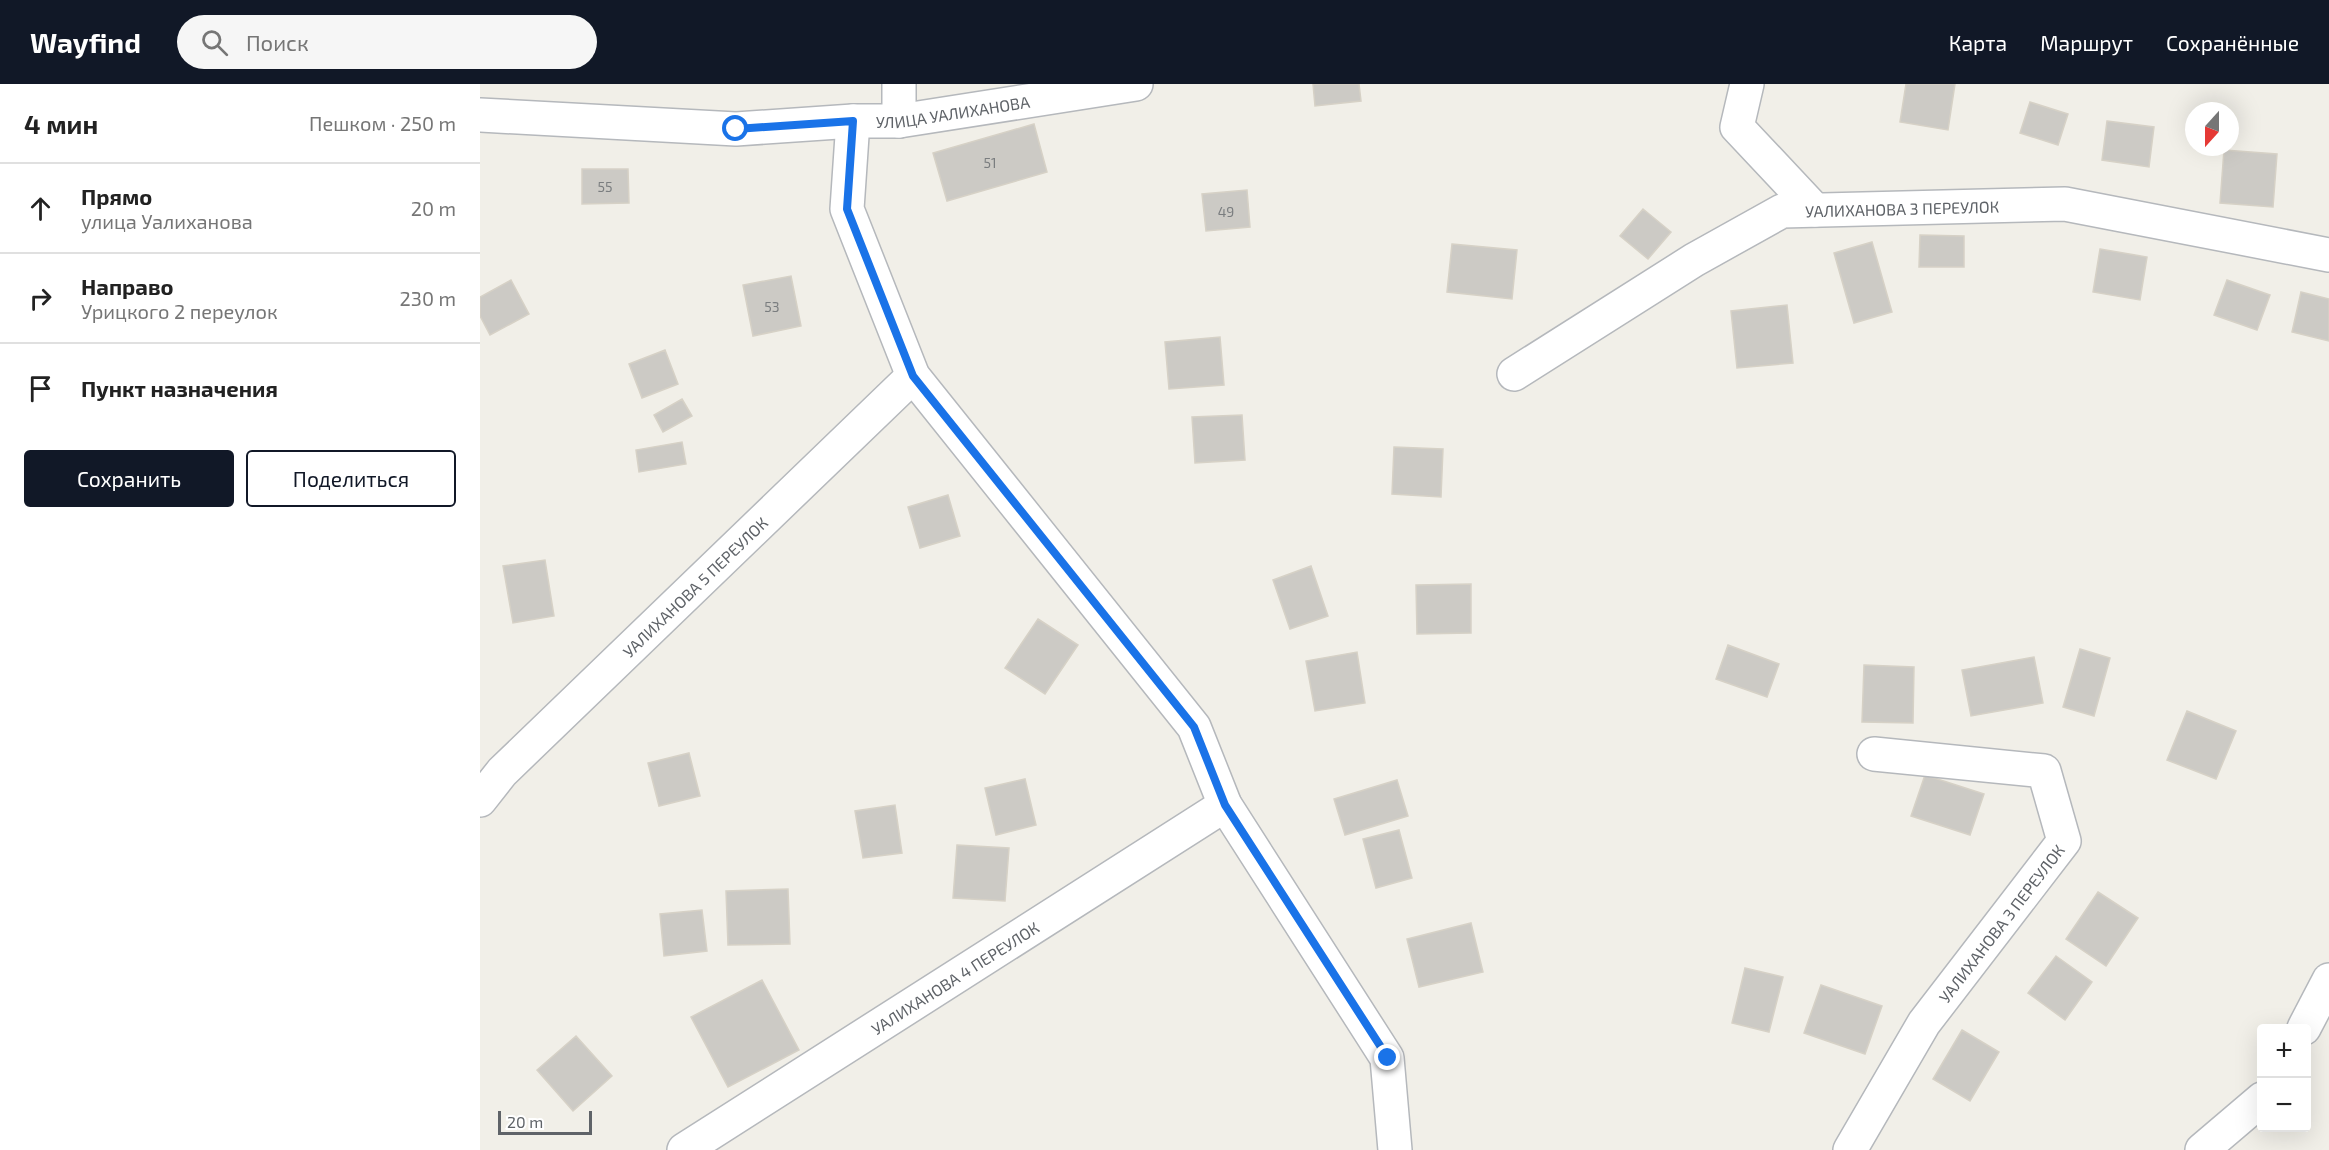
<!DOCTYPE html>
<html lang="ru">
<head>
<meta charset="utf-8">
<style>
	body { margin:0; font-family:"Exo 2",sans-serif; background:#f6f6f6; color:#222 }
	.controls { position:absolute; right:18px; bottom:18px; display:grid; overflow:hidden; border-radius:6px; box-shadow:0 6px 24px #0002 }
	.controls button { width:54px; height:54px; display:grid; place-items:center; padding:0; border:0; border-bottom:2px solid #e0e0e0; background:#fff; color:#222; font:30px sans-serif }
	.compass { position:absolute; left:1705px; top:18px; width:54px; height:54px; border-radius:50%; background:#fff; box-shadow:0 6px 24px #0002; rotate:201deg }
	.scale { position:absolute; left:18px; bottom:15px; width:94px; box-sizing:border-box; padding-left:6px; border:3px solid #5f6368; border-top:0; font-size:16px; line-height:21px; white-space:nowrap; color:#5f6368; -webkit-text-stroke:4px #fff; paint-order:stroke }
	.stop { position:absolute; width:18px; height:18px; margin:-14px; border:4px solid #1a73e8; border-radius:50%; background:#fff }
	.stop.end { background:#1a73e8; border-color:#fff; box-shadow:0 2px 6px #0008 }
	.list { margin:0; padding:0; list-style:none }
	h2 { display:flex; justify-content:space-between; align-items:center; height:78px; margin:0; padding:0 24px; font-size:26px }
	h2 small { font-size:20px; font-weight:400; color:#767676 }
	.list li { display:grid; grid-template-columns:39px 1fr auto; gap:18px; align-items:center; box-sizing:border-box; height:90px; padding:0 24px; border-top:2px solid #e0e0e0 }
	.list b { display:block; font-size:22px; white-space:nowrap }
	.list p { margin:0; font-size:20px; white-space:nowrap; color:#767676 }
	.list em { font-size:20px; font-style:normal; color:#767676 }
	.actions { display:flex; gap:12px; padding:18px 24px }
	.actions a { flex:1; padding:14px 0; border:2px solid #111827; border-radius:6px; text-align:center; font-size:21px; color:#111827 }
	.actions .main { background:#111827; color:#fff }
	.icon { flex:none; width:33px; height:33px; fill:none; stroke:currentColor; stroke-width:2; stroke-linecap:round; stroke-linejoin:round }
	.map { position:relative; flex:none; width:1849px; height:1066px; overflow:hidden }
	header { display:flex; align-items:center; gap:36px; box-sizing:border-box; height:84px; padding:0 30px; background:#111827; color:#fff }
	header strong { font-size:28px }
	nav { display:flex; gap:33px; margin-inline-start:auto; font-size:21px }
	.search { width:420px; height:54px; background:#f6f6f6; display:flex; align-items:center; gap:15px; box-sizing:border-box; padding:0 21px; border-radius:33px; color:#767676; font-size:22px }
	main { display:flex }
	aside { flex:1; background:#fff }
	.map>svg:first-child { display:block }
</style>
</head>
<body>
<header>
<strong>Wayfind</strong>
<div class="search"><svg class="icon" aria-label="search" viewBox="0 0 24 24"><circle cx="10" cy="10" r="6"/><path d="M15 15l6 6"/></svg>Поиск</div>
<nav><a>Карта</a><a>Маршрут</a><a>Сохранённые</a></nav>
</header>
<main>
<aside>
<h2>4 мин<small>Пешком · 250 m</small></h2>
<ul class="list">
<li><svg class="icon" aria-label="ahead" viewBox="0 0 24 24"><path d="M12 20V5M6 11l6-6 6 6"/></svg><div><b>Прямо</b><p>улица Уалиханова</p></div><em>20 m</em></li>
<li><svg class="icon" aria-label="right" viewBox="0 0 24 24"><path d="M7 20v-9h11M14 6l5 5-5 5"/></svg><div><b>Направо</b><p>Урицкого 2 переулок</p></div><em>230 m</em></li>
<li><svg class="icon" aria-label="arrive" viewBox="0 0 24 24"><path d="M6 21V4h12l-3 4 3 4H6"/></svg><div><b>Пункт назначения</b></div></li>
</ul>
<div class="actions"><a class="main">Сохранить</a><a>Поделиться</a></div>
</aside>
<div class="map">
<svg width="1849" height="1066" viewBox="0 0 1849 1066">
	<rect width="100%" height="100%" fill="#f1efe8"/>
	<path fill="#cccac5" stroke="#d6d1c6" stroke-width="1.5" d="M 833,0 L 879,0 L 881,17 L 835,22 Z
		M 1426,0 L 1475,0 L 1468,46 L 1420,38 Z
		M 1550,18 L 1588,30 L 1578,61 L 1540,49 Z
		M 1627,37 L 1674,43 L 1669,83 L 1622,76 Z
		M 554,40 L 567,88 L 467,117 L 453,69 Z
		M 1744,66 L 1797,70 L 1793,123 L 1740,119 Z
		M 102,85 L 148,85 L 149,119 L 102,120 Z
		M 767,106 L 770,143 L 726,147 L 722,110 Z
		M 1163,125 L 1191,148 L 1168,175 L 1140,152 Z
		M 1440,151 L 1484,152 L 1484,183 L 1439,183 Z
		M 1392,158 L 1412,228 L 1374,239 L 1354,169 Z
		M 972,160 L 1037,166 L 1032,215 L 967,208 Z
		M 1620,165 L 1667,173 L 1660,216 L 1613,208 Z
		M 311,192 L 321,242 L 273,252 L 263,201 Z
		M 31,196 L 49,230 L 10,251 L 0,232 L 0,213 Z
		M 1747,196 L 1790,211 L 1777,246 L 1734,231 Z
		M 1821,208 L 1849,215 L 1849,257 L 1812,248 Z
		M 1307,221 L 1313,279 L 1257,284 L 1251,227 Z
		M 740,253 L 744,301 L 689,305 L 685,258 Z
		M 185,266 L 198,300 L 162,314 L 149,280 Z
		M 202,315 L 212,332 L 183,348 L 174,331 Z
		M 762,331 L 765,376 L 715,379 L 712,333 Z
		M 202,358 L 206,380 L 159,388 L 156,366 Z
		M 914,363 L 963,365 L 961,413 L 912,410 Z
		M 468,411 L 480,452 L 440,464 L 428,423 Z
		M 65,476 L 74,532 L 33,539 L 23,482 Z
		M 831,482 L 848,532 L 810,545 L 793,496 Z
		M 991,500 L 991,549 L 937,550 L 936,501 Z
		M 558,535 L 598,561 L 565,610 L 525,584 Z
		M 1248,561 L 1299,580 L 1287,613 L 1236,595 Z
		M 1600,565 L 1630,574 L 1614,632 L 1583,623 Z
		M 877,568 L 885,619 L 835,627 L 826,577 Z
		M 1554,573 L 1563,619 L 1491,632 L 1482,586 Z
		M 1384,581 L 1434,583 L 1433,639 L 1382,638 Z
		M 1707,627 L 1756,647 L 1736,695 L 1687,676 Z
		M 209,669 L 220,712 L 179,722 L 168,679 Z
		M 1445,691 L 1504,710 L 1490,751 L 1431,732 Z
		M 545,695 L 556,741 L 516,751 L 505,704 Z
		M 917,696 L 928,732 L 865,751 L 854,715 Z
		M 415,721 L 422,769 L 383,774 L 375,727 Z
		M 919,746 L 932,794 L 896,804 L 883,755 Z
		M 477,761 L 529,764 L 525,817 L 473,814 Z
		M 308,805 L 310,860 L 248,861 L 246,807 Z
		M 1618,808 L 1658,834 L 1626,882 L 1586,855 Z
		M 222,826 L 227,867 L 184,872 L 180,830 Z
		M 991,839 L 1003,888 L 939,903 L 927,855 Z
		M 1576,872 L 1612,898 L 1585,936 L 1548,909 Z
		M 1265,884 L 1303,893 L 1289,948 L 1252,939 Z
		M 282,896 L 319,966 L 248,1003 L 211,933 Z
		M 1341,901 L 1402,922 L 1385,970 L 1324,949 Z
		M 1482,946 L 1519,968 L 1490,1017 L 1453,995 Z
		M 96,952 L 132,992 L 93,1027 L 57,986 Z"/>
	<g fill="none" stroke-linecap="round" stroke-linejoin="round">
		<g stroke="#b5b8bc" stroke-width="36">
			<g id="minor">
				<path d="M 1267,0 L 1257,43 L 1335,126"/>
				<path id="s1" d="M 0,31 L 256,45 L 373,37 L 419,37 L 656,0"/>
				<path d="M 373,37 L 367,125 L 433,292 L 714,643 L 745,721 L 907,974 L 915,1066"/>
				<path d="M 419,37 L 419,0"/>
				<path id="s2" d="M 1034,290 L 1214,176 L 1302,127 L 1585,120 L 1849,171"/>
				<path id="s3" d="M 0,716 L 22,688 L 433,292"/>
				<path d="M 1824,944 L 1849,896"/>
				<path id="s4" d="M 204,1066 L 745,721"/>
				<path id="s5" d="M 1370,1066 L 1444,939 L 1584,757 L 1564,687 L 1394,670"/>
				<path d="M 1722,1066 L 1782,1015"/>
			</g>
		</g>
		<use href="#minor" stroke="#fff" stroke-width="33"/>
	</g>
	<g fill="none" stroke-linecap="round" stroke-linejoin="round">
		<path stroke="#1a73e8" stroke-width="8" d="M 256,45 L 373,37 L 367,125 L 433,292 L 714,643 L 745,721 L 908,974"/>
	</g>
	<g text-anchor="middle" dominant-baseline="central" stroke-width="5" stroke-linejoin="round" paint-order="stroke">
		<g font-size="14" fill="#7a7d7f">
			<text x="510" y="78">51</text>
			<text x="125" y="102">55</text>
			<text x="746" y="127">49</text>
			<text x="292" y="222">53</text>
		</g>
		<g font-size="16" fill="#5f6368" stroke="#fff">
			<text stroke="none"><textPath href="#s1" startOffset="474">УЛИЦА УАЛИХАНОВА</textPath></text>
			<text stroke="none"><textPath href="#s2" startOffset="434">УАЛИХАНОВА 3 ПЕРЕУЛОК</textPath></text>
			<text stroke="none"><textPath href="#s3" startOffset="303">УАЛИХАНОВА 5 ПЕРЕУЛОК</textPath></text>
			<text stroke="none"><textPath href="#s5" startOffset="273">УАЛИХАНОВА 3 ПЕРЕУЛОК</textPath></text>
			<text stroke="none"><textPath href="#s4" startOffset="321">УАЛИХАНОВА 4 ПЕРЕУЛОК</textPath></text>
		</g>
	</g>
</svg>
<div class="controls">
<button>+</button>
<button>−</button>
</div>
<svg class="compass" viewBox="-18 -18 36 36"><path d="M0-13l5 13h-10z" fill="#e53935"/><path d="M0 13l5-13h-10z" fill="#767676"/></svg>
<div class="scale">20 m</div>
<div class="stop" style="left:256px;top:45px"></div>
<div class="stop end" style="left:908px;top:974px"></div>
</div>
</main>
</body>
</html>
